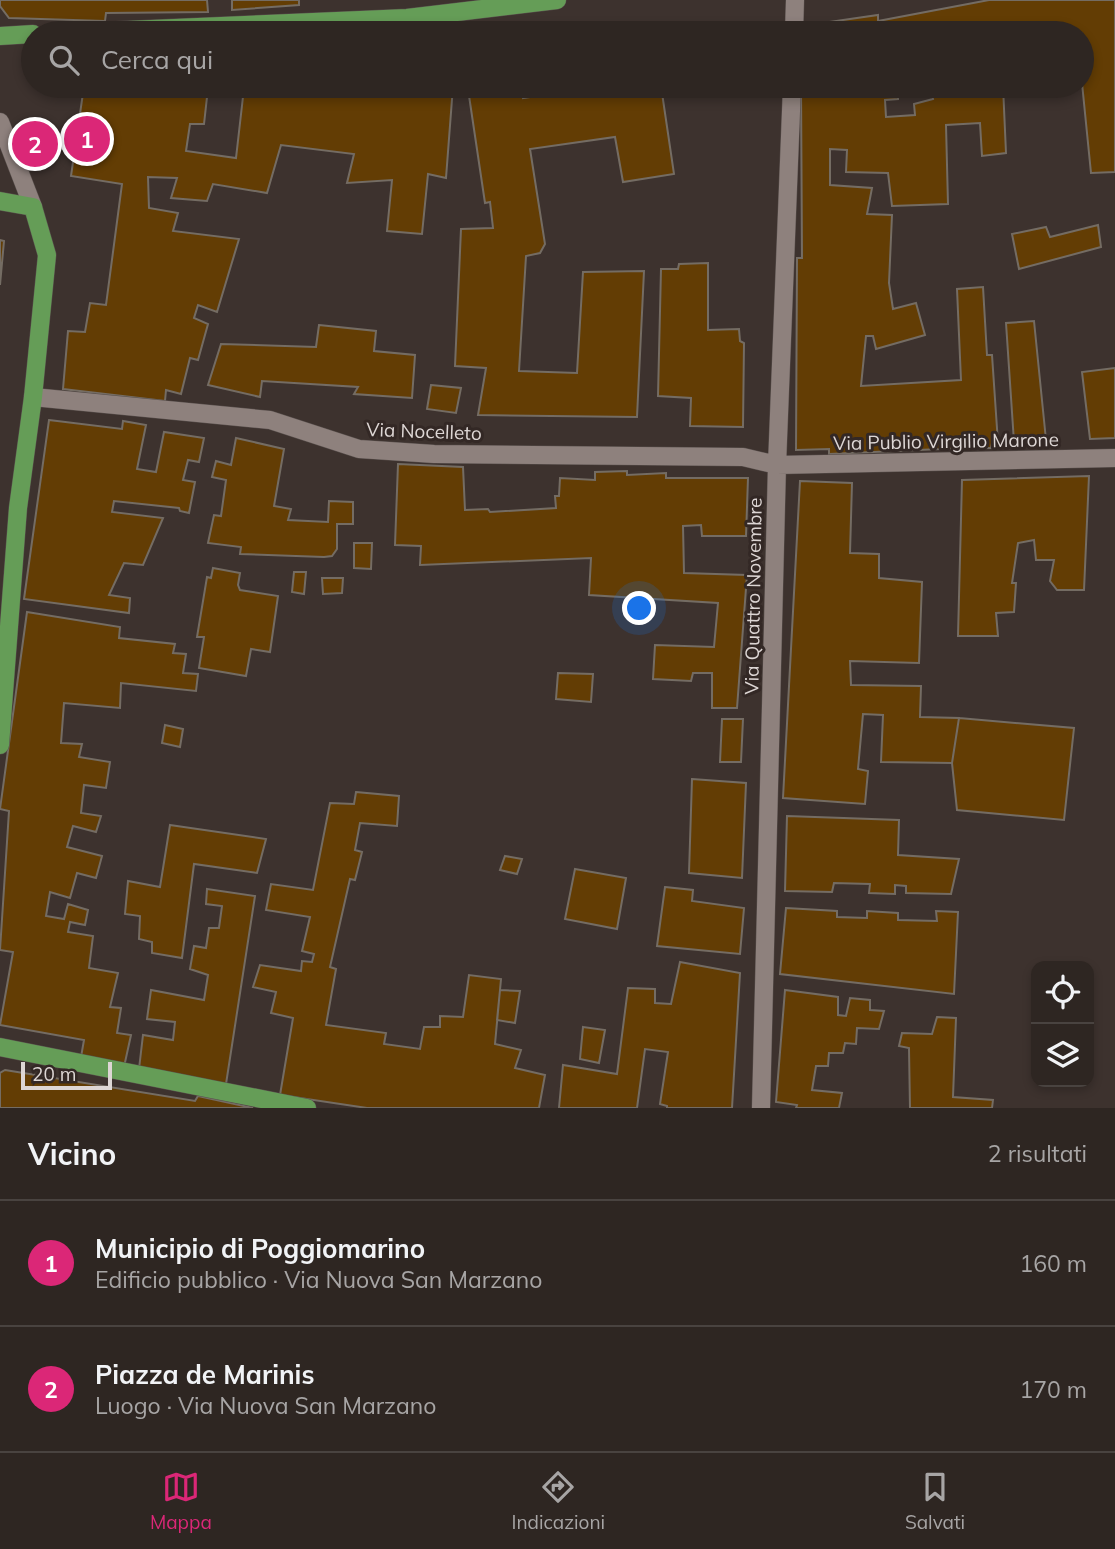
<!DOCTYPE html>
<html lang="it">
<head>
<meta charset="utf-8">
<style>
	body { margin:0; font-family:Mulish,sans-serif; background:#362e2a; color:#f1f3f6 }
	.controls { position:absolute; right:21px; bottom:21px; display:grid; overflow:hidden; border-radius:14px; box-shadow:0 4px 10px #0003 }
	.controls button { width:63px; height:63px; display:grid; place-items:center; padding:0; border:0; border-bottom:2px solid #494340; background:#2e2622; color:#f1f3f6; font:35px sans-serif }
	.scale { position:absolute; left:21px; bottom:18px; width:91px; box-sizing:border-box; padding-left:7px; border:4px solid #ddd6d4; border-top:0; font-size:19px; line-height:24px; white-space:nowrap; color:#ddd6d4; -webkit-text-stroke:5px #332825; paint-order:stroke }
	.you { position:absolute; left:640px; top:609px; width:24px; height:24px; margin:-18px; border:5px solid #fff; border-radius:50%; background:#1a73e8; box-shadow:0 0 0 10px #1a73e833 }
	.badge { display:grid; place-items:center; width:46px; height:46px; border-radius:50%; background:#db2777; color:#fff; font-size:23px; font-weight:700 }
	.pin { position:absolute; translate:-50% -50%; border:4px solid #fff; box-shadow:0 2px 7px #0006 }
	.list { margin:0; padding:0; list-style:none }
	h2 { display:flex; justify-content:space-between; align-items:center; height:91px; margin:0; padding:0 28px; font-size:30px }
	h2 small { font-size:23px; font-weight:400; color:#a7a5a5 }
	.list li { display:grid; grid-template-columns:46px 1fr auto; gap:21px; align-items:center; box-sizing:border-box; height:126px; padding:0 28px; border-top:2px solid #494340 }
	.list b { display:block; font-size:26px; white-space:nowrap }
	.list p { margin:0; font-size:23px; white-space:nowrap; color:#a7a5a5 }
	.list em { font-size:23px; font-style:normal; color:#a7a5a5 }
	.icon { flex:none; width:38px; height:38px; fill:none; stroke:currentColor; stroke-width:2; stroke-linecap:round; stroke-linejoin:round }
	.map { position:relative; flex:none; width:1115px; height:1108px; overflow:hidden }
	.search { position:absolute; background:#2e2622; box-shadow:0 4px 10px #0003; left:21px; right:21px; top:21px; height:77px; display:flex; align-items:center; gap:18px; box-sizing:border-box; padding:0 24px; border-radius:38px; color:#a7a5a5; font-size:26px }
	.sheet { height:343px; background:#2e2622 }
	nav { display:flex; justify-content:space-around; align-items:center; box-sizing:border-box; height:98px; border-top:2px solid #494340; background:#2e2622; font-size:19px; color:#a7a5a5 }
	nav a { display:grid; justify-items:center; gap:4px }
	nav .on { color:#db2777 }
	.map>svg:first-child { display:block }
</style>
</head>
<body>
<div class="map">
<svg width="1115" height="1108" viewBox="0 0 1115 1108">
	<rect width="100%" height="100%" fill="#3d322e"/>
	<path fill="#633d04" stroke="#746c63" stroke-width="2" d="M 0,0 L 207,0 L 208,12 L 106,13 L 105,21 L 9,18 L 0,6 Z
		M 232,0 L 299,0 L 299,5 L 232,10 Z
		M 989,0 L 1115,0 L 1115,172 L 1091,173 L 1082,83 L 1082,33 L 1048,33 L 1048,31 L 1031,33 L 801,33 L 801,26 L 878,15 L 878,21 Z
		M 84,86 L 119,86 L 207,97 L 204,124 L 190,124 L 186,151 L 236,158 L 244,88 L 286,92 L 308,86 L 453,86 L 446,178 L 428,174 L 422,234 L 387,231 L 392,180 L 347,183 L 354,154 L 281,145 L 267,193 L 213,184 L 207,201 L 171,198 L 177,178 L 148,177 L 149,208 L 178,213 L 173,231 L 239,239 L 217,312 L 198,305 L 194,318 L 208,324 L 198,360 L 190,358 L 181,394 L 166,390 L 165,401 L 63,389 L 68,331 L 85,332 L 90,303 L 106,305 L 122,184 L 71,176 Z
		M 491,86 L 521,86 L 523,98 L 602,86 L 661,86 L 674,174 L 623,182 L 615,137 L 530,149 L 545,244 L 540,253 L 526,256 L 519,371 L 577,373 L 583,272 L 644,271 L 637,417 L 478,415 L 486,368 L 455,366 L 461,229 L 493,228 L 490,202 L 485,203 L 468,89 Z
		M 801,86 L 898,86 L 898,99 L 885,100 L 886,117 L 915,115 L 914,104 L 933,99 L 930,86 L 1003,86 L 1006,153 L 982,156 L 980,123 L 946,125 L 948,204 L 892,206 L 888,173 L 846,172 L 847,150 L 830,149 L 830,185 L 872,188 L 867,214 L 892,215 L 889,283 L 893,309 L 916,303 L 925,335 L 876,349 L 873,336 L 866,336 L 861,386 L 961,380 L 957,289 L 983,287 L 987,355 L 992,355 L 998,443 L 992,443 L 991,448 L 970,448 L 969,443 L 963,448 L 829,454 L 829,449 L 796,450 L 797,258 L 802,258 Z
		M 1098,225 L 1101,247 L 1019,269 L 1012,234 L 1046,227 L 1050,237 Z
		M 0,240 L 4,241 L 0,285 Z
		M 708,263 L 708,330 L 739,329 L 740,341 L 744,343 L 743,427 L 690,426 L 691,398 L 658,396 L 661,269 L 678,269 L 679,264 Z
		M 1034,321 L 1046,440 L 1014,442 L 1006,323 Z
		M 319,325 L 376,331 L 374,351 L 415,355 L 412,398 L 354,394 L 358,387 L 262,381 L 260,397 L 208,385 L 221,344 L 316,347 Z
		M 1115,368 L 1115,438 L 1090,439 L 1082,372 Z
		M 431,385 L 461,388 L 456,413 L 427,409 Z
		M 49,420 L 122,429 L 123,421 L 146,425 L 137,469 L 156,472 L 164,432 L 204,438 L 199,462 L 188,460 L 183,480 L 195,482 L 189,513 L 180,511 L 179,508 L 114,501 L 112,512 L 163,518 L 143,565 L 124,563 L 109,595 L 130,598 L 129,613 L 24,599 Z
		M 236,438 L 284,449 L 274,506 L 291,509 L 288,520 L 328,522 L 329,501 L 353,502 L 353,524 L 337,524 L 337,549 L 332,556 L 324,557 L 240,554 L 241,547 L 208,543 L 214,515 L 221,516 L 226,480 L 212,477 L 216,461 L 231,465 Z
		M 398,464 L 463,467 L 465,510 L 488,509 L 490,512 L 556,508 L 555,496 L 559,496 L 560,478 L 595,480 L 595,472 L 627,471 L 627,475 L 666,473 L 666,478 L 748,478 L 746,536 L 702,536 L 701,525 L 683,526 L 684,573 L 747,575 L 737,708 L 712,708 L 712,673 L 693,673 L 691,681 L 653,679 L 655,645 L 714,647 L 718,603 L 589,595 L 591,558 L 420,565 L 421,546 L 395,545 Z
		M 1089,476 L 1084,590 L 1057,590 L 1050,581 L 1054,560 L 1036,560 L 1034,540 L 1018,543 L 1012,583 L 1016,583 L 1014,612 L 996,613 L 998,636 L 958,636 L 962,480 Z
		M 800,481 L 852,483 L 850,553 L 879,554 L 879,578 L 922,582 L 919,663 L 850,661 L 851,685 L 921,686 L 920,717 L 959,718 L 952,763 L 881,762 L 883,715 L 863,714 L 858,769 L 868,771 L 865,804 L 783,798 Z
		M 354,543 L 372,543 L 371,569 L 354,568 Z
		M 213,568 L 240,573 L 238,585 L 240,590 L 278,596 L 270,652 L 251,649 L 246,676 L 199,668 L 204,637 L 197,637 L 207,577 L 211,578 Z
		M 294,572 L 306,572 L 304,594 L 292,592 Z
		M 322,578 L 343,578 L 342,593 L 323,594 Z
		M 27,612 L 120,627 L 119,638 L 175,644 L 173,653 L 186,654 L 183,673 L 198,674 L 196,691 L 121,683 L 120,708 L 64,703 L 61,743 L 82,744 L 79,757 L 110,762 L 106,788 L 84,785 L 81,813 L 101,816 L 96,832 L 73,826 L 67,847 L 102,856 L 96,878 L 77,873 L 70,898 L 50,892 L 46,916 L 64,919 L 68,904 L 88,910 L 85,925 L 70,922 L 68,932 L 93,936 L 89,968 L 118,973 L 110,1007 L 121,1008 L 117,1033 L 131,1035 L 124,1067 L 81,1057 L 84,1040 L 0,1025 L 13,952 L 0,950 L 9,811 L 0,809 Z
		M 558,673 L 593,674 L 591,702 L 556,699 Z
		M 959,718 L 1074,728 L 1064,820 L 957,810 L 952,763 Z
		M 722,719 L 743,719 L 741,762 L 720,762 Z
		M 165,725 L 183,729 L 180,747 L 162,743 Z
		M 692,779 L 746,783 L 742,878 L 689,873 Z
		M 356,792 L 399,796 L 397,826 L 360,823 L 355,850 L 362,852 L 355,880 L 350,879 L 330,967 L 336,969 L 326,1025 L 386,1033 L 384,1044 L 420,1049 L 424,1027 L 440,1027 L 440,1016 L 463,1017 L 469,975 L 501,979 L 495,1044 L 521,1050 L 515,1068 L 545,1075 L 539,1108 L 367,1108 L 280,1095 L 293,1018 L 271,1013 L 276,992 L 253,987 L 260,965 L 301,971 L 302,961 L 312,962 L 314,954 L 302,951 L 310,917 L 266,910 L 271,884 L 313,890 L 330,803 L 354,804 Z
		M 787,816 L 899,820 L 898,855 L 959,859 L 951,894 L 906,893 L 906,886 L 895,885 L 895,894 L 869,893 L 870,884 L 834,883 L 832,892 L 785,891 Z
		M 170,825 L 266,839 L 257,873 L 194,864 L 182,958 L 152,953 L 152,942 L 139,939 L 140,916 L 125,914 L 128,881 L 160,887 Z
		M 505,856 L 522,859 L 517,874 L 500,870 Z
		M 575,869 L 626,878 L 617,929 L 565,919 Z
		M 665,887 L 693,890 L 692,901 L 744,908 L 740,954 L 657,946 Z
		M 207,889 L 255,896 L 226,1084 L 139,1069 L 143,1035 L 173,1040 L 175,1022 L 147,1019 L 151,990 L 204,1000 L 208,975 L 190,969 L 194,946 L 206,948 L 209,928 L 219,928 L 222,906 L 206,904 Z
		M 786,908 L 837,911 L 837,917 L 867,918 L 867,911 L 898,913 L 898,920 L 937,921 L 936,911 L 958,912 L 954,994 L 780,974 Z
		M 680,962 L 740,973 L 732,1108 L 667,1108 L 667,1106 L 660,1104 L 668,1052 L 645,1049 L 637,1108 L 559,1108 L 563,1065 L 617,1074 L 628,988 L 655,989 L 655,1003 L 671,1004 Z
		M 500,990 L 520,991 L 515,1023 L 497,1020 Z
		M 785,990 L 838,997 L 838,1015 L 846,1016 L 850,998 L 870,1000 L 870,1010 L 884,1011 L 879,1029 L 857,1028 L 856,1044 L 845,1043 L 843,1053 L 829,1053 L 828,1066 L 816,1066 L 812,1090 L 842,1093 L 839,1108 L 796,1108 L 797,1105 L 776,1102 Z
		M 937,1017 L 956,1018 L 953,1097 L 993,1100 L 992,1108 L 910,1108 L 909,1048 L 899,1046 L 902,1033 L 932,1034 Z
		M 583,1027 L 605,1030 L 599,1063 L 580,1059 Z
		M 5,1070 L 195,1101 L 198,1096 L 253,1108 L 0,1108 L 0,1073 Z"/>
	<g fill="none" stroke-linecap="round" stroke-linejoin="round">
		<g stroke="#584f4c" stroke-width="19">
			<path id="minor" d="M 794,33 L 795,0
				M 0,122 L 33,207
				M 33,397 L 270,420 L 359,449 L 434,454 L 743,457 L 777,465 L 1115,458
				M 761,1108 L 777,465 L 792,86"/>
		</g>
		<g stroke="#584f4c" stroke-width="19">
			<path id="major" d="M 57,33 L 407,18 L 557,0
				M 0,36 L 33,34
				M 0,201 L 33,207 L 47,255 L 33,397 L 18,508 L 0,745
				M 0,1047 L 307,1108"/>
		</g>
		<use href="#minor" stroke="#8e817d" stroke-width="18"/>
		<use href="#major" stroke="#659d57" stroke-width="18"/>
	</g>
	<g text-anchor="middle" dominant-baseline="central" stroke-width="6" stroke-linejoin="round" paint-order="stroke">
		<g font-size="19" fill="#ddd6d4" stroke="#332825">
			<text transform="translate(424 431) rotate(2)">Via Nocelleto</text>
			<text transform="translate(946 441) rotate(-1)">Via Publio Virgilio Marone</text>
			<text transform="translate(753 596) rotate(-89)">Via Quattro Novembre</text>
		</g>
	</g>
</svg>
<div class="controls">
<button><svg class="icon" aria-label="locate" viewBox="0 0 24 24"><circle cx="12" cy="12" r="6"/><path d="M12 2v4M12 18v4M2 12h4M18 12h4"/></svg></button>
<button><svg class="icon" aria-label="layers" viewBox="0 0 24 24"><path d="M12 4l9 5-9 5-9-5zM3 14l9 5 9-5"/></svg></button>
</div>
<div class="scale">20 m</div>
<div class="you"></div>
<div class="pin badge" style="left:87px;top:139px">1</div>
<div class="pin badge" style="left:35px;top:144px">2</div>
<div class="search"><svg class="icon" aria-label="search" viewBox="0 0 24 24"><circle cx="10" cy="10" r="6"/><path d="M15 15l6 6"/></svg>Cerca qui</div>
</div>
<section class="sheet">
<h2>Vicino<small>2 risultati</small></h2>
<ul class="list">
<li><span class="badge">1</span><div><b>Municipio di Poggiomarino</b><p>Edificio pubblico · Via Nuova San Marzano</p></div><em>160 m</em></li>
<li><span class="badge">2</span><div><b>Piazza de Marinis</b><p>Luogo · Via Nuova San Marzano</p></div><em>170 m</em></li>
</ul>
</section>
<nav>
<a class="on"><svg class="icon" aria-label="map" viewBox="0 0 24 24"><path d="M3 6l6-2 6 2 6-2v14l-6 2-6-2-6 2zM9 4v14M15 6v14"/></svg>Mappa</a>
<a><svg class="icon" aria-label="directions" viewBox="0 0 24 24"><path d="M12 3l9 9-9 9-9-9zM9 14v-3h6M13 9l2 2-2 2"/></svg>Indicazioni</a>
<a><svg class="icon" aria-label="saved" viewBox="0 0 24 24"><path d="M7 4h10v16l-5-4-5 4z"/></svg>Salvati</a>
</nav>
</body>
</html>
